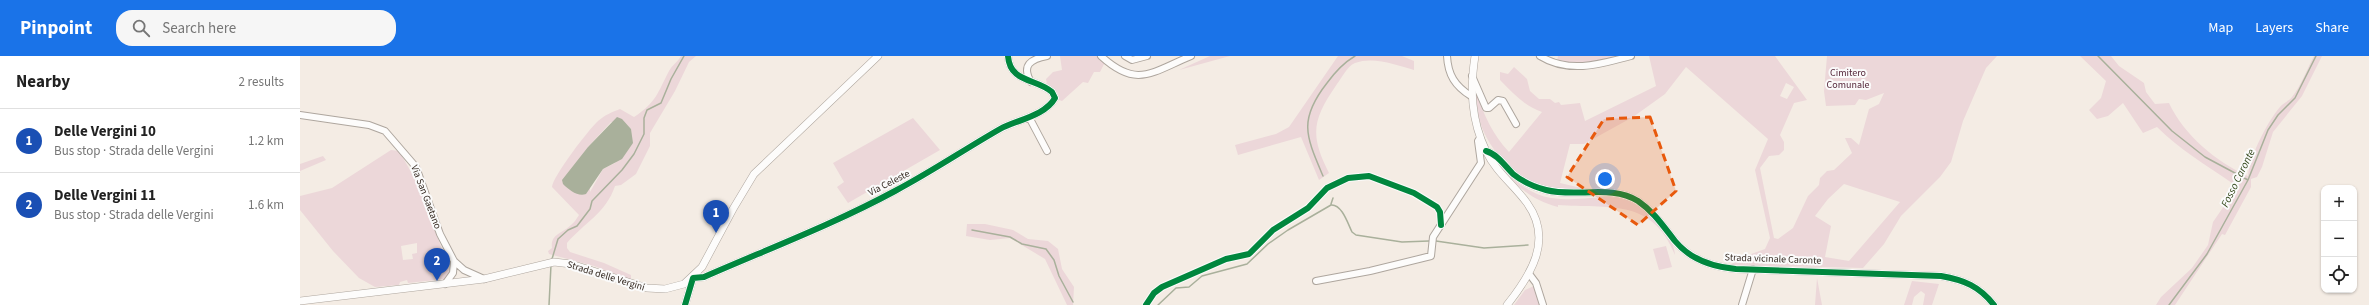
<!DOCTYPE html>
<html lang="en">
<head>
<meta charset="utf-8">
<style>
	body { margin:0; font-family:"Source Sans 3",sans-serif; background:#f6f6f6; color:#222 }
	.controls { position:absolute; right:12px; bottom:12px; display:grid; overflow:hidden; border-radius:8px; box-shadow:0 1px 3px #0004 }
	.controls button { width:36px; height:36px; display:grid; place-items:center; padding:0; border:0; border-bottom:1px solid #e0e0e0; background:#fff; color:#222; font:20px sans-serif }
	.you { position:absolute; left:1305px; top:123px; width:14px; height:14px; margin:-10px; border:3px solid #fff; border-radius:50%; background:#1a73e8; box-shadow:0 0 0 6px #1a73e833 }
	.badge { display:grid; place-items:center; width:26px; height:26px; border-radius:50%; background:#1a73e8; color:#fff; font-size:13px; font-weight:700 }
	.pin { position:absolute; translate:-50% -33px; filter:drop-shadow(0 1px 2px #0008) }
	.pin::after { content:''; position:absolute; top:21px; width:14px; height:12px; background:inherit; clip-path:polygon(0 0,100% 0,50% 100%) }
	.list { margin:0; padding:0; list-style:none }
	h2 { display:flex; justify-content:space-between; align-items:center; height:52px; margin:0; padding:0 16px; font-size:17px }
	h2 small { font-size:13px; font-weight:400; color:#767676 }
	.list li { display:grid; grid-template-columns:26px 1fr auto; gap:12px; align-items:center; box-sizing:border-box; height:64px; padding:0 16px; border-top:1px solid #e0e0e0 }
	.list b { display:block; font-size:15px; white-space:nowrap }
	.list p { margin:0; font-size:13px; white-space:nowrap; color:#767676 }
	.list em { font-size:13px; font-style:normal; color:#767676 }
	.icon { flex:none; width:22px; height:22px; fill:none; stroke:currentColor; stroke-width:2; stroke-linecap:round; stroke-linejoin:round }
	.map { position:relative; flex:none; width:2069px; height:249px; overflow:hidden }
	header { display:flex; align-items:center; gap:24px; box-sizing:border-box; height:56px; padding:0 20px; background:#1a73e8; color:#fff }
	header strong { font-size:19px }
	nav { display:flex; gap:22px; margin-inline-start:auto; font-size:14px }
	.search { width:280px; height:36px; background:#f6f6f6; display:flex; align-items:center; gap:10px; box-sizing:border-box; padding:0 14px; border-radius:16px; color:#767676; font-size:15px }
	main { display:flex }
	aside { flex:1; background:#fff }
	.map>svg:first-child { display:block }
</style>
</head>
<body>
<header>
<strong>Pinpoint</strong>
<div class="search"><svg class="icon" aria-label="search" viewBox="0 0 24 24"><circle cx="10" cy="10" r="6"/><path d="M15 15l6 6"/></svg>Search here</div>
<nav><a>Map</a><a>Layers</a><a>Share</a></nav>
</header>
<main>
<aside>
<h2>Nearby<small>2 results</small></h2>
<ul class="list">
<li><span class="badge" style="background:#1a4fb4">1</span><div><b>Delle Vergini 10</b><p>Bus stop · Strada delle Vergini</p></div><em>1.2 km</em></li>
<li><span class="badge" style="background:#1a4fb4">2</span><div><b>Delle Vergini 11</b><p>Bus stop · Strada delle Vergini</p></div><em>1.6 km</em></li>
</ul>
</aside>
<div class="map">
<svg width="2069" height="249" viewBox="0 0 2069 249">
	<rect width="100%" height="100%" fill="#f4ece4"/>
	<path fill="#ecd7d9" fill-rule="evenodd" d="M 381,0 L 396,0 L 389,6 L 375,35 L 350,77 L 350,90 L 336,118 L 321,129 L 315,130 C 306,157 284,167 267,187 L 267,192 L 270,196 L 304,207 L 331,219 L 331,224 L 294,210 L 249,198 L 248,195 L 252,192 C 250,178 263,177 271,169 C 274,167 277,162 279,159 L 252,131 C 253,120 289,73 298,65 C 305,59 312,56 320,53 L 334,61 C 356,47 358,36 369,15 C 372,9 378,6 381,0 ZM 311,66 L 327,69 L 331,73 L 315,107 L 303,113 L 290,136 L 288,91 Z
		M 760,0 L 801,0 L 806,4 L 800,16 L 794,16 L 788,27 L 783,26 L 762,45 L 759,44 L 758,37 L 747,28 L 746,23 L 753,16 L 762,14 Z
		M 910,0 L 930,0 L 879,14 Z
		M 1038,0 L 1102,0 L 1114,5 L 1114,14 C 1097,9 1073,0 1055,7 C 1047,10 1042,22 1037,28 C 1013,63 1009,78 1029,117 L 1019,124 L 1001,81 L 938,99 L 935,89 L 976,78 L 989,71 Z
		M 1258,0 L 1323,0 C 1300,6 1280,9 1257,5 Z
		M 1349,0 L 1475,0 L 1507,44 L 1494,47 L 1480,79 L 1484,86 L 1484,94 L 1479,99 L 1469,100 L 1460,112 L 1474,182 L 1478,183 L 1493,172 L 1508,140 L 1519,129 L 1520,122 L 1527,115 L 1534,114 L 1552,97 L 1545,82 L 1551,82 L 1559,89 L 1569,53 L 1579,48 L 1584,37 L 1566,44 L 1559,43 L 1555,49 L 1526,50 L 1524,35 L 1527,0 L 1697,0 L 1686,12 L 1663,65 L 1651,106 L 1640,121 L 1601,160 L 1584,188 L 1563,212 L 1430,209 L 1443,201 L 1465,193 L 1470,182 L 1455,114 L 1468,83 L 1386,11 L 1365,38 L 1333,61 L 1284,88 L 1270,88 L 1260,127 L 1290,134 C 1272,135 1252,135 1235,128 C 1201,112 1174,74 1176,37 C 1184,59 1193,79 1209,96 L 1242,56 C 1224,50 1213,37 1200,24 L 1200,16 L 1208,18 L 1214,11 L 1227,23 L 1230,35 L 1239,43 L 1250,43 L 1255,47 L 1259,46 L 1261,49 L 1280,47 L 1285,65 L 1356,30 ZM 1486,27 L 1494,31 L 1487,43 L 1480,40 ZM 1544,128 L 1600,146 L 1549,205 L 1525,201 L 1531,170 L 1515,160 L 1528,143 Z
		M 1780,0 L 1811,0 L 1819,10 L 1844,27 L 1846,36 L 1855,48 L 1869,47 C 1884,79 1916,106 1948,120 C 1949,102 1967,66 1980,51 C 1983,47 1989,45 1992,41 C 2001,30 2007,13 2014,0 L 2022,0 L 2002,40 L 1973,76 L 1962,111 L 1957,121 L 1951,123 L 1951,131 L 1925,179 L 1922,178 L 1875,249 L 1856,249 L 1861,241 L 1892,212 L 1908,189 L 1913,166 L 1935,134 L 1932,127 C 1906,109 1879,93 1857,71 L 1843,77 L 1823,47 L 1808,60 L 1797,63 L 1789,54 L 1801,42 L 1806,25 Z
		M 613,62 L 640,94 L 548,147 L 537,131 L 544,126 L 533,107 Z
		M 91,94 L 99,95 L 118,128 L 150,215 L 145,223 L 108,227 L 107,224 L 100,226 L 99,229 L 75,231 L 59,222 L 33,195 L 0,154 L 0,140 L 32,132 ZM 117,187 L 117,197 L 112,198 L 113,203 L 103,204 L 101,190 Z
		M 23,100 L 26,104 L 0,115 L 0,108 Z
		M 1203,115 C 1217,127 1233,139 1251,142 C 1298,149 1319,124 1358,168 C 1367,177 1374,186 1375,199 C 1352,141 1308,153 1258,149 L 1258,151 C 1233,144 1221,134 1203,115 Z
		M 667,168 L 685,168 L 713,174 L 728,183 L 748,185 L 758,193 L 762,213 L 774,231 L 773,249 L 767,249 L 745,203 L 710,182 L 690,184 L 666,180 Z
		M 1366,190 L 1372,211 L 1359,214 L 1353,193 Z
		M 1517,222 L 1522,249 L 1515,249 Z
		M 1612,225 L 1639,228 L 1632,249 L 1623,249 L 1625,238 L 1621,235 L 1614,241 L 1612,249 L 1604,249 Z
		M 1234,230 L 1240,249 L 1214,249 L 1225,234 Z"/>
	<path fill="#a9b09b" d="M 317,61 L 322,63 L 331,73 L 333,87 L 322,103 L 303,113 L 286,138 C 278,141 269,134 263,128 L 262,124 L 288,91 Z"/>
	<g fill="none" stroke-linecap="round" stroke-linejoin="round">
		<path stroke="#a9b09b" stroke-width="1.5" d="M 1798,0 L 1872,75 L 1905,101 L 1948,124
			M 1023,120 C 1006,80 998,64 1027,27 C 1035,16 1043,7 1055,0
			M 1031,148 L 1033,142
			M 672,174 L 710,181 L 722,188 L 746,193 L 754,204 L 759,220 L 773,246
			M 1136,185 L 1184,192 L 1228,189
			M 252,203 L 258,183 L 268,174 L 277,170 L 290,153 L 292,145 L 322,114 L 334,98 L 344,78 L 344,62 L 347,54 L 361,47 L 371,23 L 384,0
			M 249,249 L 251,209
			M 858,249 L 876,232 L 889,231 L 902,220 L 947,208 L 968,188 L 988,174 L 1031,149 C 1042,148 1048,168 1052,176 L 1056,179 L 1102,186 L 1129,185
			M 1869,249 L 1907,198 L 1948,124 L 1968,74 L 1978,59 L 1995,42 L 2016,0"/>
		<g stroke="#aea69e" stroke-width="8">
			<path id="minor" d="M 801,0 C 837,33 852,16 891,0
				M 825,0 L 832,4 L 847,0
				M 1147,0 C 1148,19 1155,30 1171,40
				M 1240,0 C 1269,18 1301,8 1331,0
				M 1172,20 L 1186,52 L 1189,52 L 1198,44 L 1203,45 L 1216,68
				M 731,26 C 721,9 731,3 747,0
				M 0,59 L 69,69 L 85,75 L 116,111 L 140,178 L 154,205 L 164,214 L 184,223
				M 729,61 L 747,95
				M 1186,95 C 1197,98 1205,110 1213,118 C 1223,126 1234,131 1246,134 C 1276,142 1311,128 1338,145 C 1354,156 1363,170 1375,185 C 1390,203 1413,211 1436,213 L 1641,220 C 1664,224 1679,230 1694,249
				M 1230,219 L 1236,227 L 1243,249
				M 1016,225 L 1070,215 L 1131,200 L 1133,181 L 1181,107 L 1178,85 L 1180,82
				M 145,228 L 153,217 L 154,205
				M 385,249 L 393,222 L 404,221 C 468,193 534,168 595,135 C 631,116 665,93 700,73 C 716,64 745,60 755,42 L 752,36 C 736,22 710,27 708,0
				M 1442,249 L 1453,213"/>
		</g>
		<g stroke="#aea69e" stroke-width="8">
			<path id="major" d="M 1175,0 C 1170,33 1171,64 1186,95 C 1196,116 1214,129 1227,147 C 1254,184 1230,220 1207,249
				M 0,245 L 184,223 L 254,206 L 271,208 L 347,232 L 365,233 L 384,228 L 402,211 L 433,153 L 454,118 L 578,0"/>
		</g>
		<use href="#minor" stroke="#fdfcfb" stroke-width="6"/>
		<use href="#major" stroke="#fdfcfb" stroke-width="7"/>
		<g stroke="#fbfbfb" stroke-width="8">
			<path id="cycleway" d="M 1186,95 C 1197,98 1205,110 1213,118 C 1223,126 1234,131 1246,134 C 1276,142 1311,128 1338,145 C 1354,156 1363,170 1375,185 C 1390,203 1413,211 1436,213 L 1641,220 C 1664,224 1679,230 1694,249
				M 385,249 L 393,222 L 404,221 C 468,193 534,168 595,135 C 631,116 665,93 700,73 C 716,64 745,60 755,42 L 752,36 C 736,22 710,27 708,0
				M 846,249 L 854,237 L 862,231 L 926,203 L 949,198 L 973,174 L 1008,152 L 1027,132 L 1048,122 L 1069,120 L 1114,137 L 1137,151 L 1140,156 L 1141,169"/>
		</g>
		<use href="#cycleway" stroke="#00873e" stroke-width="6"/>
	</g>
	<path fill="#e8590c" fill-opacity="0.2" stroke="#e8590c" stroke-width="3" stroke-dasharray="8 5" stroke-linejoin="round" d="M 1350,61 L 1376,135 L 1338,169 L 1267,121 L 1304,63 Z"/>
	<g text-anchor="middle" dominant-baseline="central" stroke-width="4" stroke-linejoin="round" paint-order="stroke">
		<g font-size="10" fill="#56283b" stroke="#fbfbfb">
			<text x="1548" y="17">Cimitero<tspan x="1548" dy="12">Comunale</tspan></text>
		</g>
		<g font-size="10" fill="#362b23" stroke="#fbfbfb">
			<text transform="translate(589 127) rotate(-27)">Via Celeste</text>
			<text transform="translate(126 141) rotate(69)">Via San Gaetano</text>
			<text transform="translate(1473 203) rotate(2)">Strada vicinale Caronte</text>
			<text transform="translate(306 220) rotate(17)">Strada delle Vergini</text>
		</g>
		<g font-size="11" font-style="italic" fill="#374b1f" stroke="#fbfbfb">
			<text transform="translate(1938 122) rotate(-64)">Fosso Caronte</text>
		</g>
	</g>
</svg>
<div class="controls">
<button>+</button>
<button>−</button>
<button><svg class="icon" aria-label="locate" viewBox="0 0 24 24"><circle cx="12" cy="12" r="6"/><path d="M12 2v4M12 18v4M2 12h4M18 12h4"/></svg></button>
</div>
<div class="you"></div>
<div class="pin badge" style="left:416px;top:177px;background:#1a4fb4">1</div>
<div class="pin badge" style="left:137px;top:225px;background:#1a4fb4">2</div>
</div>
</main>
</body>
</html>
